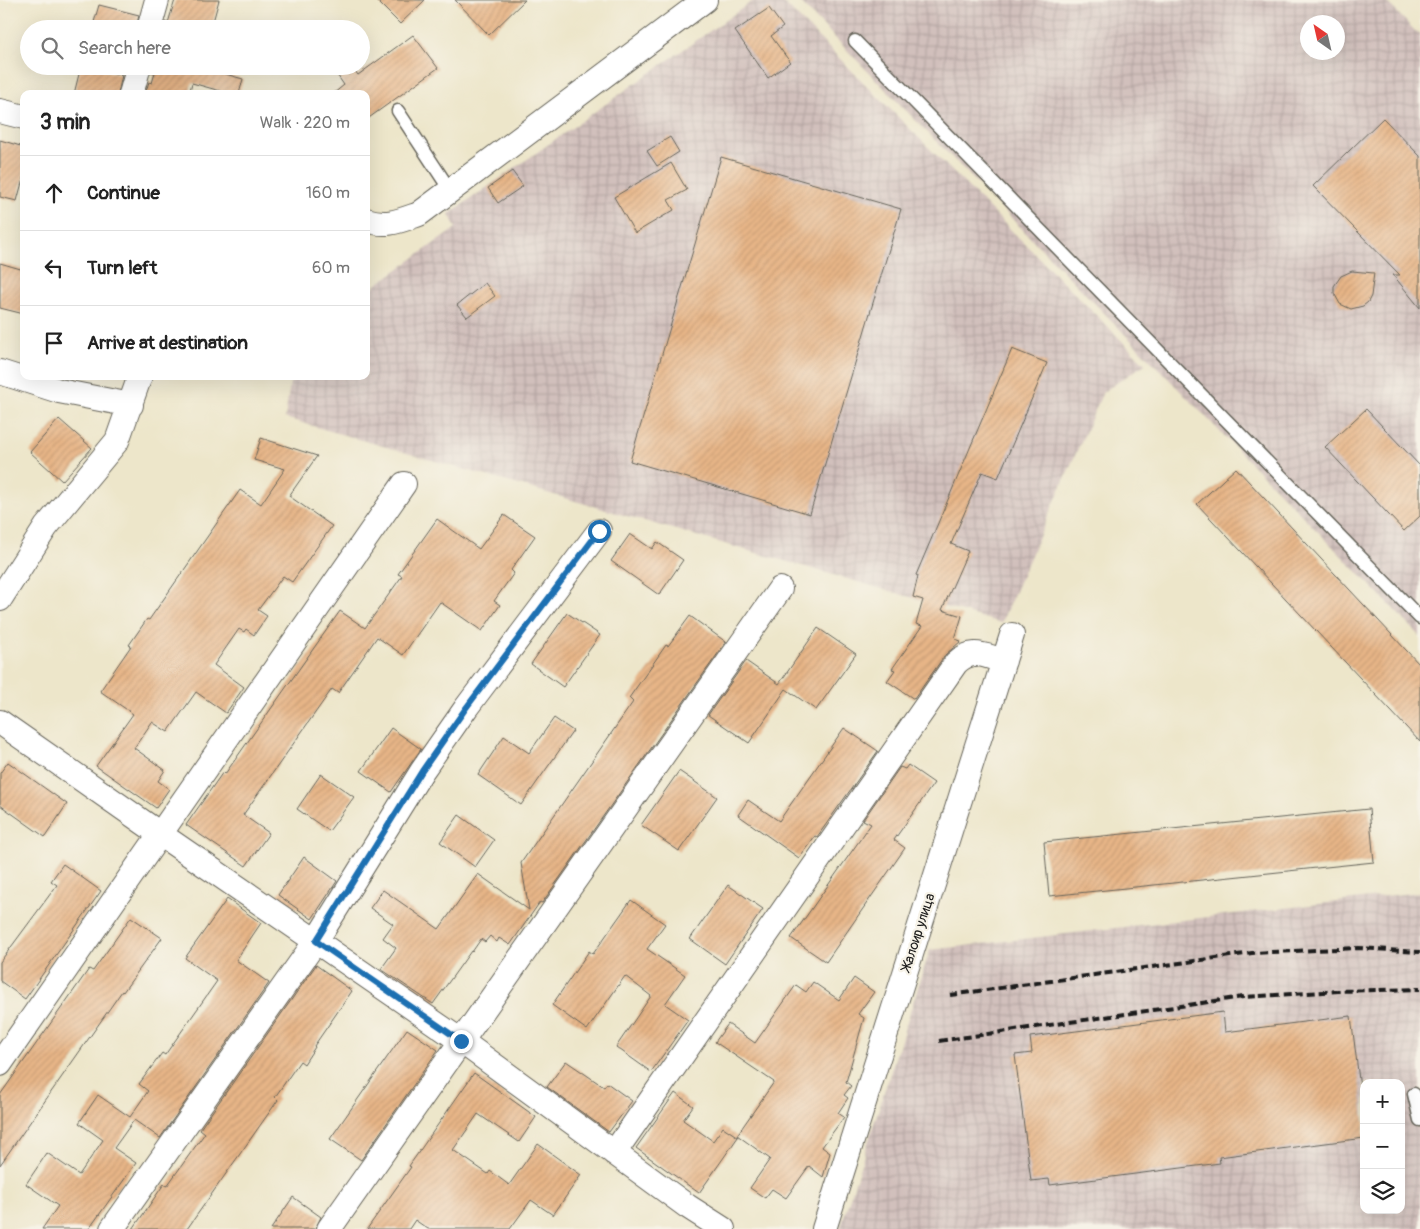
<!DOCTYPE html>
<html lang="en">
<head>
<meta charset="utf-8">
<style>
	body { margin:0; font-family:Pangolin,sans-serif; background:#f6f6f6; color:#222 }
	.controls { position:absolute; right:15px; bottom:15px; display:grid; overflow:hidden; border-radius:10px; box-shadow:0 5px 20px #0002 }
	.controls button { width:45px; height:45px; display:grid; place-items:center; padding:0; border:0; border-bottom:1px solid #e0e0e0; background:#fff; color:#222; font:25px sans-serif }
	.compass { position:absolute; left:1300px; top:15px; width:45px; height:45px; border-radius:50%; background:#fff; box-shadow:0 5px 20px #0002; rotate:326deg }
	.stop { position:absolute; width:15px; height:15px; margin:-11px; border:4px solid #1f6fb2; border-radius:50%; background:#fff }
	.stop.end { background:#1f6fb2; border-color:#fff; box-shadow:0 1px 5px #0008 }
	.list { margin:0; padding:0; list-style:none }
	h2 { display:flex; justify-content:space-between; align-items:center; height:65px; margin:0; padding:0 20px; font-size:21px }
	h2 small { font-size:16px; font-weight:400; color:#767676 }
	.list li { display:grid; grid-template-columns:32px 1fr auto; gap:15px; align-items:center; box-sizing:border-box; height:75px; padding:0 20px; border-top:1px solid #e0e0e0 }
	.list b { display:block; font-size:19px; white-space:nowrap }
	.list em { font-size:16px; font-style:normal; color:#767676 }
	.icon { flex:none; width:28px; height:28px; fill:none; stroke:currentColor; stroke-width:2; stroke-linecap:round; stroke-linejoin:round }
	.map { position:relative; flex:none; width:1420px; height:1229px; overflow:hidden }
	.search { position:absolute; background:#fff; box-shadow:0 5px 20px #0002; left:20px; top:20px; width:350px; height:55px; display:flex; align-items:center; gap:12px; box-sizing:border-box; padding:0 18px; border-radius:28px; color:#767676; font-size:19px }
	.panel { position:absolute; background:#fff; box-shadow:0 5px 20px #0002; left:20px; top:90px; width:350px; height:290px; border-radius:10px }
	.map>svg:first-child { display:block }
</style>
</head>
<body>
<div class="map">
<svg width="1420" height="1229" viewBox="0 0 1420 1229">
	<defs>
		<pattern id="industrial-grid" width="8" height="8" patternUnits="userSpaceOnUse" patternTransform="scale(1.25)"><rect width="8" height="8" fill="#d1c0bc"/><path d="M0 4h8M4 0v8" fill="none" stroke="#b3a4a1"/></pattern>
		<pattern id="building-hatch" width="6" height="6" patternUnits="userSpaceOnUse" patternTransform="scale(1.25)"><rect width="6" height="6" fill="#e7b587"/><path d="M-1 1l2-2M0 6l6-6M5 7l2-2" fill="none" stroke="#c69b74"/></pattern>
	</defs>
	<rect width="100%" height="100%" fill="#f7f3e8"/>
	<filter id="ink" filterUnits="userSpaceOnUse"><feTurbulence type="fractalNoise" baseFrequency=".02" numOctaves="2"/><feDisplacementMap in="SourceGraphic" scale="10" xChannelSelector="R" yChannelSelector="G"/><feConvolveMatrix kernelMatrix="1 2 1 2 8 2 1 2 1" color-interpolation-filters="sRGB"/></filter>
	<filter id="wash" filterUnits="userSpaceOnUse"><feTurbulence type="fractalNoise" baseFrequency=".0096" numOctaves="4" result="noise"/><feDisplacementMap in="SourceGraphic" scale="20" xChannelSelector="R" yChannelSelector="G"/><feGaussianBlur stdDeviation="1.12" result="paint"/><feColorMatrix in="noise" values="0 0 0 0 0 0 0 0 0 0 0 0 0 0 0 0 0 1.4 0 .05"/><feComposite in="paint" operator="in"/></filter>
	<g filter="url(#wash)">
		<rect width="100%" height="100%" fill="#ede6ca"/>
		<path fill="url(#industrial-grid)" fill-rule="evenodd" d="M 754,0 L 781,0 L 1145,364 L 1103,392 L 1001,623 L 285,418 L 291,376 L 366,376 L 366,292 L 456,228 L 449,214 Z
			M 798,0 L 1385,0 L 1420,36 L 1420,636 ZM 1308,22 L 1338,22 L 1338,52 L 1308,52 Z
			M 1420,892 L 1420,1229 L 840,1229 L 930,950 ZM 1364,1083 L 1401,1083 L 1401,1210 L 1364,1210 Z"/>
		<g id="blocks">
			<path fill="url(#building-hatch)" d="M 175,0 L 219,0 L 211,29 L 163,29 L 165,22 L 168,23 Z
				M 376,0 L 425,0 L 400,24 Z
				M 455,0 L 525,0 L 489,35 Z
				M 99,5 L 139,15 L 136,29 L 92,29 Z
				M 769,8 L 783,27 L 771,36 L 790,62 L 768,78 L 735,31 Z
				M 413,35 L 438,68 L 366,120 L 366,94 L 333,94 L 344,85 L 331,66 L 351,66 L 358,75 Z
				M 81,66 L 88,66 L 122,75 L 118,94 L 74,94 Z
				M 152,66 L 197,66 L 243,79 L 239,94 L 231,94 L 192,83 L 189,94 L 145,94 L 149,82 L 152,83 L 155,73 L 151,72 Z
				M 1383,118 L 1420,156 L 1420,308 L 1393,275 L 1400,275 L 1313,186 Z
				M 670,137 L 679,152 L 657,166 L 647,151 Z
				M 0,140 L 24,147 L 24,175 L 17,201 L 0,197 Z
				M 721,157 L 901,209 L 810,514 L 630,461 Z
				M 671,163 L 687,190 L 668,200 L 674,210 L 635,233 L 614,197 Z
				M 512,171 L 523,186 L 498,203 L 488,188 Z
				M 0,263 L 24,270 L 24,314 L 0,308 Z
				M 1352,271 L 1374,273 L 1371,296 L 1368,302 L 1363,306 L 1351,309 L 1340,304 L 1334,293 L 1334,286 L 1341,276 Z
				M 485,283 L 495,296 L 467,317 L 457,305 Z
				M 1012,349 L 1047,363 L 998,478 L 982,472 L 951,544 L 968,551 L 942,610 L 962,616 L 955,639 L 961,641 L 945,655 L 914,699 L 887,681 L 895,670 L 892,669 L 922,626 L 916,624 L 923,600 L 913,597 L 918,576 L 916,575 Z
				M 1366,409 L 1420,466 L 1420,516 L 1404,531 L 1325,447 Z
				M 59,419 L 92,448 L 62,481 L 30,452 Z
				M 261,438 L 317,456 L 289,496 L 332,526 L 292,582 L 283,576 L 258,610 L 267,616 L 254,635 L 246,629 L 244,632 L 239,629 L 214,665 L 244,687 L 226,713 L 196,692 L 168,732 L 152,722 L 134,748 L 165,770 L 158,781 L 169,789 L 156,808 L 96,766 L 133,714 L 100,691 L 131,646 L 129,645 L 147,619 L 149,620 L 240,490 L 261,504 L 285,469 L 254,460 Z
				M 1236,468 L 1420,665 L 1420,742 L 1197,504 Z
				M 504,515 L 535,536 L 511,570 L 514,573 L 494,601 L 500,605 L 482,631 L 440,602 L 403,655 L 377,637 L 338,693 L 332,689 L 243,815 L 269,833 L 246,866 L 186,825 L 223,772 L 225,774 L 340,611 L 365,628 L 402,576 L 398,574 L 437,519 L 479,549 Z
				M 630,534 L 652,549 L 657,542 L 683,560 L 659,595 L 611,561 Z
				M 567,613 L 600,635 L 563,687 L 531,664 Z
				M 690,616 L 726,642 L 542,903 L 540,902 L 510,945 L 499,938 L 497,942 L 490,936 L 485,942 L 481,939 L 472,952 L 471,951 L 433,1004 L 381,969 L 396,948 L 383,938 L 393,924 L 370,908 L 383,890 L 439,929 L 478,874 L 529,910 L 521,863 L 633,702 L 629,698 L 666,645 L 668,646 Z
				M 818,628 L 856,654 L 816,710 L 786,689 L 749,743 L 708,715 L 746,661 L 779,684 Z
				M 554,718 L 573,731 L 521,805 L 478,775 L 504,736 L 529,753 Z
				M 391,728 L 421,749 L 391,792 L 361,771 Z
				M 844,728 L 878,751 L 817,837 L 815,836 L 799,858 L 738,815 L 748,800 L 779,821 Z
				M 8,762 L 67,804 L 45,837 L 0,805 L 0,773 Z
				M 908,765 L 934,783 L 894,840 L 905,848 L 826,962 L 791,938 L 871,824 L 863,820 L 900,767 L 905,769 Z
				M 679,771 L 717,797 L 679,851 L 641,825 Z
				M 321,774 L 354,797 L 329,831 L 297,809 Z
				M 1369,809 L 1374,862 L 1049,896 L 1044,842 Z
				M 459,815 L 494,840 L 475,867 L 440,842 Z
				M 304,857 L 337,881 L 312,919 L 278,895 Z
				M 63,864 L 101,891 L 25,999 L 0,981 L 0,962 L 57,885 L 51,881 Z
				M 728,885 L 763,909 L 725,964 L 690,939 Z
				M 227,899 L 261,923 L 236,960 L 269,983 L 160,1138 L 134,1120 L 114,1148 L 136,1163 L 89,1229 L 42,1229 L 58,1206 L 26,1184 L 47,1153 L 79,1175 L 103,1140 L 79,1123 L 98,1095 L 130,1117 L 148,1091 L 139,1084 L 162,1053 L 165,1055 L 217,981 L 185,958 Z
				M 631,900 L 665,924 L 647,949 L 685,975 L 665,1004 L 688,1020 L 651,1072 L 616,1047 L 651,996 L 625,976 L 587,1030 L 552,1005 L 589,951 L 593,954 Z
				M 131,917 L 162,938 L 123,992 L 122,991 L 0,1165 L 0,1095 L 89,969 L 93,971 Z
				M 316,965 L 352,991 L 314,1046 L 315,1047 L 304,1064 L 300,1061 L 275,1097 L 278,1100 L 187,1229 L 133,1229 L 164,1184 L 167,1186 L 205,1133 L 200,1129 Z
				M 854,978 L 874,992 L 858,1014 L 864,1018 L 846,1082 L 851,1086 L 844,1095 L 848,1098 L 838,1113 L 844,1117 L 822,1147 L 830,1153 L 823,1177 L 809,1166 L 786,1198 L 772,1189 L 765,1198 L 750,1188 L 770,1159 L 737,1135 L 774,1082 L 715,1042 L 728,1024 L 755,1043 L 796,985 L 806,992 L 813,982 L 839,1000 Z
				M 1223,1012 L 1225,1032 L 1351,1016 L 1364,1120 L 1364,1138 L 1219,1157 L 1220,1163 L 1050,1185 L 1049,1179 L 1031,1181 L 1015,1055 L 1032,1053 L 1030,1037 Z
				M 407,1029 L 438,1050 L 361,1160 L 330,1139 Z
				M 566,1061 L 604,1087 L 607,1083 L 632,1101 L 609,1132 L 547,1087 Z
				M 474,1073 L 536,1117 L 519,1142 L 478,1114 L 453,1150 L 488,1174 L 490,1171 L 509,1185 L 538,1144 L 581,1175 L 553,1215 L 531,1200 L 510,1229 L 428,1229 L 415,1220 L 409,1229 L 367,1229 L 411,1167 L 409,1166 Z
				M 675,1093 L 693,1106 L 683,1120 L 713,1141 L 723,1127 L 738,1137 L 699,1193 L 636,1148 Z
				M 293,1197 L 321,1217 L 315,1229 L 271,1229 Z"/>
		</g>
	</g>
	<g filter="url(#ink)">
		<use href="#blocks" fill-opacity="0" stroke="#656359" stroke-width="1"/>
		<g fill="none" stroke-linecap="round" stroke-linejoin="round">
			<g stroke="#656359" stroke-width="15">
				<path id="lane" d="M 855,41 L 1420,618
					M 398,111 L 450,190
					M 1414,1094 L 1420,1120"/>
			</g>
			<g stroke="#656359" stroke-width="26">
				<path id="street" d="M 149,29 L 157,0
					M 131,94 L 139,66
					M 0,111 L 24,117
					M 366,220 C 387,227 399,221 419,214 L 705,0
					M 0,372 L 59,391 L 131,405
					M 0,599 L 46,527 L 117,441 L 140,376
					M 0,722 L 160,834 L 461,1041 L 687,1206 L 723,1229
					M 0,1064 L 404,484
					M 614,1153 L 956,663 C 972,647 985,656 1004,661
					M 112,1229 L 316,941 L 422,771 L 466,708 L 599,531
					M 329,1229 L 780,589
					M 824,1229 L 1012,635"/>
			</g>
			<use href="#lane" stroke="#fff" stroke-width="12"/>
			<use href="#street" stroke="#fff" stroke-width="24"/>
			<path stroke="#1c1c1c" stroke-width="4" stroke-dasharray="8 4" stroke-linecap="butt" d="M 950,995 L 1252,953 L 1358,948 L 1420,952
				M 939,1041 L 1243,997 L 1338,991 L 1420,989"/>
		</g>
	</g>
	<g fill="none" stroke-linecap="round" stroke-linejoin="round" filter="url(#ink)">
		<path stroke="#1f6fb2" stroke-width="6" d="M 461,1041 L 316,941 L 422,771 L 466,708 L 599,531"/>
	</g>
	<g text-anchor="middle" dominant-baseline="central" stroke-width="4.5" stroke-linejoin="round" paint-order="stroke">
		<g font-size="14" fill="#1c1c1c" stroke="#f7f3e8">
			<text transform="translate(918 932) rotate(-72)">Жалоир улица</text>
		</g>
	</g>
</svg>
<div class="controls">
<button>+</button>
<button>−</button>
<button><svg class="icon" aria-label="layers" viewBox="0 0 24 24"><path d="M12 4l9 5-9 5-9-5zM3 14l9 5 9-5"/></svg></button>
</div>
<svg class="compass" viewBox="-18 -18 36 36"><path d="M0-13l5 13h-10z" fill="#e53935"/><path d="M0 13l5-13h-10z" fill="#767676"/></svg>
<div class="stop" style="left:599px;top:531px"></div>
<div class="stop end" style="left:461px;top:1041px"></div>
<div class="search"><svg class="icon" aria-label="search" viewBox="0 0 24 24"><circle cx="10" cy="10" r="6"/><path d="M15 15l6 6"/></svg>Search here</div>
<section class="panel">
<h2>3 min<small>Walk · 220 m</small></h2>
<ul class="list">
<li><svg class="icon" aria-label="ahead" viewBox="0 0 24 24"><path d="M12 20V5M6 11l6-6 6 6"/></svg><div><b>Continue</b></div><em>160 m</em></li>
<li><svg class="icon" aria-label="left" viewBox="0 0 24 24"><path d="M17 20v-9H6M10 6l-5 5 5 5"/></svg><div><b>Turn left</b></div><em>60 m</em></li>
<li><svg class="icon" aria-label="arrive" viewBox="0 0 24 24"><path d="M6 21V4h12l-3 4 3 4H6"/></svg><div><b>Arrive at destination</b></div></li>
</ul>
</section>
</div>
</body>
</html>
